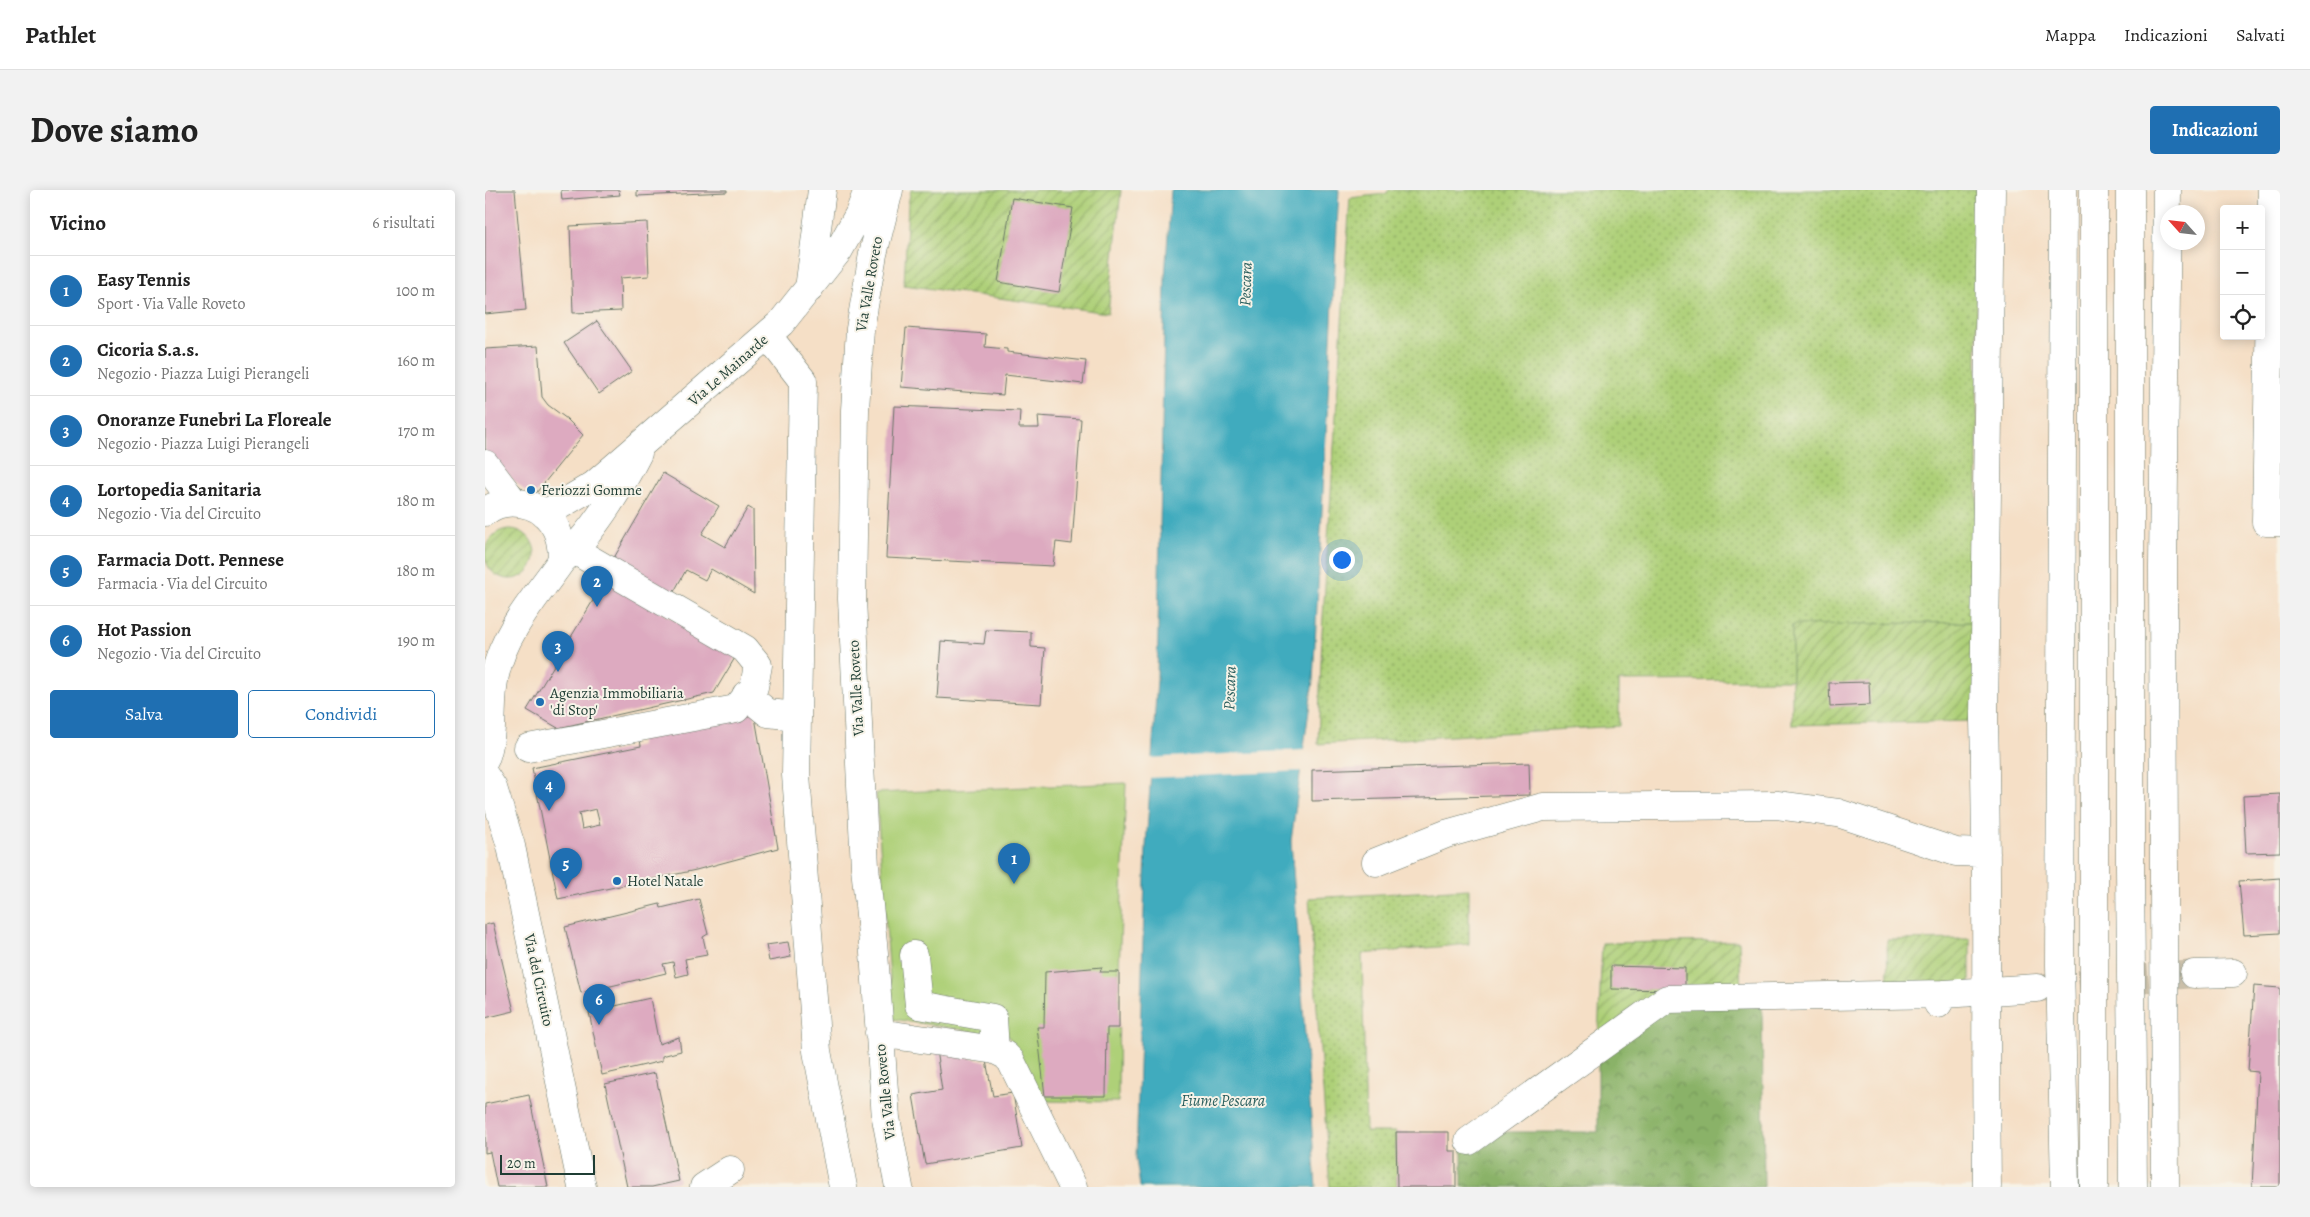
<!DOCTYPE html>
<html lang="it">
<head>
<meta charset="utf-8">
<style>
	body { margin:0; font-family:Alegreya,serif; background:#f2f2f2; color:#222 }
	.controls { position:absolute; right:15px; top:15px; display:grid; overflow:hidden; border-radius:5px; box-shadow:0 2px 12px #0003 }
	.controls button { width:45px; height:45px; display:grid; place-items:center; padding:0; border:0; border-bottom:1px solid #e0e0e0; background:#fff; color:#222; font:25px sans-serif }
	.compass { position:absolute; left:1675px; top:15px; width:45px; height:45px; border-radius:50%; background:#fff; box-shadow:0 2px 12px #0003; rotate:297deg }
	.scale { position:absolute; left:15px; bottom:12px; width:95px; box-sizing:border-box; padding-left:5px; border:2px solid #1f3d34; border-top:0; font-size:14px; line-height:18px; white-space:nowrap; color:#1f3d34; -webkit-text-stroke:4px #f7f3e8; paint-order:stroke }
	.you { position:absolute; left:856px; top:369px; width:18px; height:18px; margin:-12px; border:4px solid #fff; border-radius:50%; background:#1a73e8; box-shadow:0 0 0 8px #1a73e833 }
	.badge { display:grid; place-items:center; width:32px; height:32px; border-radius:50%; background:#1f6fb2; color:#fff; font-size:16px; font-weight:700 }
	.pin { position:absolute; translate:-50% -41px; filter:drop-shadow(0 1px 2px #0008) }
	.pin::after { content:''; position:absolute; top:26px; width:18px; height:15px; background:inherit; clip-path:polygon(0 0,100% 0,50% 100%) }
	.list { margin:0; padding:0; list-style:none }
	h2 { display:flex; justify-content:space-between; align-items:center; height:65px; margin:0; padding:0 20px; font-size:21px }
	h2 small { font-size:16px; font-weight:400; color:#767676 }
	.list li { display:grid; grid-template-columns:32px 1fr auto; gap:15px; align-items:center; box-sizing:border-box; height:70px; padding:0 20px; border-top:1px solid #e0e0e0 }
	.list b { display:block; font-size:19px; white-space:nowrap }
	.list p { margin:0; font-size:16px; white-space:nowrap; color:#767676 }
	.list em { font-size:16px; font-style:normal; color:#767676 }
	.actions { display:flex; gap:10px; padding:15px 20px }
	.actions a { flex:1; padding:11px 0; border:1px solid #1f6fb2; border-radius:5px; text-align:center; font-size:18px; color:#1f6fb2 }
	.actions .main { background:#1f6fb2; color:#fff }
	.icon { flex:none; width:28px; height:28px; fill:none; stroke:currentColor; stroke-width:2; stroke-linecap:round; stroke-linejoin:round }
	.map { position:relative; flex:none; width:1795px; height:997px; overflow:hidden; border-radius:5px }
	header { display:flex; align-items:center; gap:30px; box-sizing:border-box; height:70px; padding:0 25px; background:#fff; border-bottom:1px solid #e0e0e0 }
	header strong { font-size:24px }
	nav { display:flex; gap:28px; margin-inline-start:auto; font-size:18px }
	.intro { display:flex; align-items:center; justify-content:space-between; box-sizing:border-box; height:120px; padding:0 30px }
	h1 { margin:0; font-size:35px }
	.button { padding:12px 22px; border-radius:5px; background:#1f6fb2; color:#fff; font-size:18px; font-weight:700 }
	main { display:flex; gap:30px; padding:0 30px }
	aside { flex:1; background:#fff; border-radius:5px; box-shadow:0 2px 12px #0003 }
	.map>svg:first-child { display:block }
</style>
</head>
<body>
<header>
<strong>Pathlet</strong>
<nav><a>Mappa</a><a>Indicazioni</a><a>Salvati</a></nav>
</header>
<div class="intro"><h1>Dove siamo</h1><a class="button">Indicazioni</a></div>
<main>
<aside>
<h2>Vicino<small>6 risultati</small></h2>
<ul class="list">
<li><span class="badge">1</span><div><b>Easy Tennis</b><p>Sport · Via Valle Roveto</p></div><em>100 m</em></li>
<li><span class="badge">2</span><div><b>Cicoria S.a.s.</b><p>Negozio · Piazza Luigi Pierangeli</p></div><em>160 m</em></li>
<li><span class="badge">3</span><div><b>Onoranze Funebri La Floreale</b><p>Negozio · Piazza Luigi Pierangeli</p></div><em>170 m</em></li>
<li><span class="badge">4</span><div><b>Lortopedia Sanitaria</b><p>Negozio · Via del Circuito</p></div><em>180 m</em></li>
<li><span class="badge">5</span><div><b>Farmacia Dott. Pennese</b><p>Farmacia · Via del Circuito</p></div><em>180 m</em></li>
<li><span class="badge">6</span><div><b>Hot Passion</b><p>Negozio · Via del Circuito</p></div><em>190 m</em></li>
</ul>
<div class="actions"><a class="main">Salva</a><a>Condividi</a></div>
</aside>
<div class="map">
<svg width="1795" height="997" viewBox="0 0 1795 997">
	<defs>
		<pattern id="grass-dots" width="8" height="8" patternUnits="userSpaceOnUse" patternTransform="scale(1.25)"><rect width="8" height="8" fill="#aed078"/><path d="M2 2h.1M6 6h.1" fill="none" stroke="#8daa63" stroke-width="1.8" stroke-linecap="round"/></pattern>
		<pattern id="forest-crowns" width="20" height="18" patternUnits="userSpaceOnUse" patternTransform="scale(1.25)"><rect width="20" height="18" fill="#8ab268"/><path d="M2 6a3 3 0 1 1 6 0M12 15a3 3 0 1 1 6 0" fill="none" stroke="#709256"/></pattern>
		<pattern id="garden-furrows" width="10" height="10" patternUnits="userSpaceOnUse" patternTransform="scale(1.25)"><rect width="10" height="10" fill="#aed078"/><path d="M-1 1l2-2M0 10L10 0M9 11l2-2" fill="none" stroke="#8daa63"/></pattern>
	</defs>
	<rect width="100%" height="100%" fill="#f7f3e8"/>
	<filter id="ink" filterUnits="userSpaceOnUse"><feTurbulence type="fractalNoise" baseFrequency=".02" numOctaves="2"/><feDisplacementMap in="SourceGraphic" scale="10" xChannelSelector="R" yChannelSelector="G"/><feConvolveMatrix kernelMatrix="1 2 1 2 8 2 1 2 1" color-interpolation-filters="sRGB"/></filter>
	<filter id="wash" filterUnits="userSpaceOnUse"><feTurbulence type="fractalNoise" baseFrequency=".0096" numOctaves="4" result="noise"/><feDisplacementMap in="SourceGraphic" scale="20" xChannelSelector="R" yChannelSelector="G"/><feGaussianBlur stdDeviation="1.12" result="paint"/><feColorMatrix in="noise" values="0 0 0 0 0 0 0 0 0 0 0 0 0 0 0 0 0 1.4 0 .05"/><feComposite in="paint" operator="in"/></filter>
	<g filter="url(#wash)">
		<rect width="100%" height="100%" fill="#f5dfc6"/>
		<path fill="url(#grass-dots)" stroke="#668656" d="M 904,0 L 1492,0 L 1492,432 L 1307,436 L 1307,490 L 1134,491 L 1134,536 L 833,554 L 837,443 L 865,8 L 900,4 Z
			M 984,699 L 984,754 L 877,764 L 881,942 L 911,942 L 912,997 L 845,997 L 824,708 Z"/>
		<path fill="url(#forest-crowns)" stroke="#54784e" d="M 1179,814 L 1277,816 L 1279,997 L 977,997 L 977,942 L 1113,942 L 1113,849 Z"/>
		<path fill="#aed078" stroke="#668656" d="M 641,593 L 634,782 L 633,912 L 554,911 L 524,847 L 408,829 L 391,603 Z"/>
		<path fill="url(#garden-furrows)" stroke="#668656" d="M 426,0 L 636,0 L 623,123 L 419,95 L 423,14 Z
			M0 364a25 25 0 1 1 50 0a25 25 0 1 1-50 0Z
			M 1492,432 L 1490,531 L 1307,535 L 1307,435 Z
			M 1485,749 L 1485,798 L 1403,799 L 1402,750 Z
			M 1254,751 L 1256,803 L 1179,814 L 1113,849 L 1117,753 Z"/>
		<path fill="#3fabbe" stroke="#2f7479" d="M 686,0 L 854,0 L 828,491 L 806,651 L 831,997 L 655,997 L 651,969 L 661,657 L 672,490 L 680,88 Z"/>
		<path fill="#f5dfc6" d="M 821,560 L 818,581 L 662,588 L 664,568 Z"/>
		<g id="blocks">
			<path fill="#ddaac0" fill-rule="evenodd" d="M 0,0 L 30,0 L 41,120 L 0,124 Z
				M 76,0 L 134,0 L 135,5 L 77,10 Z
				M 152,0 L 242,0 L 242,2 L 152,6 Z
				M 527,8 L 588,18 L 574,102 L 513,92 Z
				M 162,32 L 164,86 L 135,88 L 136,121 L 88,123 L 85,36 Z
				M 112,131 L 147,181 L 114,204 L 79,153 Z
				M 421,138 L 501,144 L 500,157 L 522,159 L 522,162 L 601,171 L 598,194 L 520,185 L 518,205 L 416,197 Z
				M 53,156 L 57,207 L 63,215 L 82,229 L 98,245 L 47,308 L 0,262 L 0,159 Z
				M 409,216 L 535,221 L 534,238 L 554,238 L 553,226 L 596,229 L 587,354 L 571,352 L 568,376 L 401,368 Z
				M 178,283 L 234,316 L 217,344 L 240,357 L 263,317 L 268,320 L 269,404 L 226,379 L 220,390 L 201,380 L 186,407 L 126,373 Z
				M 121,389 L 251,466 L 229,503 L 73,538 L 42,520 Z
				M 501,440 L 546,442 L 546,457 L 560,458 L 556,514 L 452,508 L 456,451 L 499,454 Z
				M 1384,492 L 1385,515 L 1345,517 L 1344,493 Z
				M 268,516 L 293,658 L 211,680 L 73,709 L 47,578 L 156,556 L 154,542 ZM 111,619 L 115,635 L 97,639 L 94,623 Z
				M 1044,573 L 1045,605 L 827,611 L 827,580 Z
				M 1795,604 L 1795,662 L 1761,663 L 1758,606 Z
				M 1795,688 L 1795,743 L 1759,745 L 1754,691 Z
				M 214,709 L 223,744 L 218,747 L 222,765 L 200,769 L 203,784 L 191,787 L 188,772 L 178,774 L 181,783 L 96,803 L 80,737 L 175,714 L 176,718 Z
				M 8,733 L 29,821 L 0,828 L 0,735 Z
				M 303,752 L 306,767 L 284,771 L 281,755 Z
				M 1126,776 L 1200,778 L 1200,800 L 1126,799 Z
				M 617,777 L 615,782 L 634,782 L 634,838 L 622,838 L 621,906 L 560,906 L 552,837 L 559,837 L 560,782 Z
				M 1769,796 L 1795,798 L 1795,997 L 1767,997 L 1773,882 L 1763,881 Z
				M 165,808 L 174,854 L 194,847 L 196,861 L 177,866 L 177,871 L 117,885 L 104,822 Z
				M 451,860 L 501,871 L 508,906 L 528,903 L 537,958 L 440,974 L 428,905 L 457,900 Z
				M 170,883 L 194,991 L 167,997 L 142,997 L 120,894 Z
				M 44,905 L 63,997 L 12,997 L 5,962 L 0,963 L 0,914 Z
				M 911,942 L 964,942 L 964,961 L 971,961 L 971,997 L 912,997 Z"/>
		</g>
	</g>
	<g filter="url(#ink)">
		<use href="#blocks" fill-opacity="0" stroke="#6a7667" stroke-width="1"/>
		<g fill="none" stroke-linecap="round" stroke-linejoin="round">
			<path stroke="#cabfa9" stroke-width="28" stroke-dasharray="28 14" stroke-linecap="butt" d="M 1552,798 L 1709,784"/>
			<g stroke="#6a7667" stroke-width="29">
				<path id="minor" d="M 404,0 L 388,64 L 375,139 L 370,220 L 367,409 L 380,677 L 389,763 L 401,928 L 414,997
					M 1787,0 L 1781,332 L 1795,332
					M 324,99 L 337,0
					M 283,146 L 318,191 L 311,585 L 332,861 L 358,997
					M 60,324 L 109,295 L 296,133 L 354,60 L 374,24 L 383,0
					M 77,370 C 105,347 137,295 153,263
					M 261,505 L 283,523 L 311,526
					M 43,558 L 251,519 L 269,497 L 273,475 L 260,459 L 89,360
					M 891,672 L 961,644 L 1058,617 L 1292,615 L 1353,623 L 1471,662 L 1501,663
					M 429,765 L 434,815 L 508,828 L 510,860
					M 1709,784 L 1748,783
					M 1453,814 L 1459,804 L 1552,798
					M 394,843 L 510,860 L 520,865 L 526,871 L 588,997
					M 984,951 L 1182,809 L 1459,804
					M 219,997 L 245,980
					M 1502,997 C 1500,841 1503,685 1499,529 L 1506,0"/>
			</g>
			<g stroke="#6a7667" stroke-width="29">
				<path id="major" d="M 0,274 L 29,312
					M 0,322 C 19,306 53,311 67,332 C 75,343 77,356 77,370 C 52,406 19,441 10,485 C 4,512 10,543 0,569
					M 0,586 L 8,598 L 26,656 L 97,997"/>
			</g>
			<g stroke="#6a7667" stroke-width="29">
				<path id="highway" d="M 1578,0 L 1575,775 L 1580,997
					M 1645,0 L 1645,678 L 1648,997
					M 1609,997 L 1609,0
					M 1680,997 L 1678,377 L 1682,0"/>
			</g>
			<use href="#minor" stroke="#fff" stroke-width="28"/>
			<use href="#major" stroke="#fff" stroke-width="28"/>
			<use href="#highway" stroke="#fff" stroke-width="28"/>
		</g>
	</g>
	<g fill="#1f6fb2" stroke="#f7f3e8" stroke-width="2">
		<circle cx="46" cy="300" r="5"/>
		<circle cx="55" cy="512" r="5"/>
		<circle cx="132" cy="691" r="5"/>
	</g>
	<g text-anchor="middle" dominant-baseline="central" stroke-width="4" stroke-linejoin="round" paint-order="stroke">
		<g font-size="15" fill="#1f3d34" stroke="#f7f3e8">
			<text transform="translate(384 94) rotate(-80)">Via Valle Roveto</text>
			<text transform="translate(243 180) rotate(-41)">Via Le Mainarde</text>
			<text transform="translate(371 498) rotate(-93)">Via Valle Roveto</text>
			<text transform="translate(54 790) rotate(78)">Via del Circuito</text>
			<text transform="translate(400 902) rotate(-96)">Via Valle Roveto</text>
		</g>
		<g font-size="15" fill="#1f3d34" stroke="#f7f3e8" text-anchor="start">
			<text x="56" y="300">Feriozzi Gomme</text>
			<text x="65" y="503">Agenzia Immobiliaria<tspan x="65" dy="17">'di Stop'</tspan></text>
			<text x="142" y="691">Hotel Natale</text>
		</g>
		<g font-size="16" font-style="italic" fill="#295e5d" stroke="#f7f3e8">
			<text transform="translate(761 94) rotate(-88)">Pescara</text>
			<text transform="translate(745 498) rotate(-88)">Pescara</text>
			<text x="738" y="911">Fiume Pescara</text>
		</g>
	</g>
</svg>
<div class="controls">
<button>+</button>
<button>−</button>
<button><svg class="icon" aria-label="locate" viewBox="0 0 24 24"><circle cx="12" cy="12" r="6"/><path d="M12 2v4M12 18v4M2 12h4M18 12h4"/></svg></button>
</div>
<svg class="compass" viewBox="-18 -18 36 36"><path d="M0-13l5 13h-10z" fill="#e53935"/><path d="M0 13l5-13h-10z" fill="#767676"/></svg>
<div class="scale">20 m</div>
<div class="you"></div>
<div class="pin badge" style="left:529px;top:694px">1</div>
<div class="pin badge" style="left:112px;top:417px">2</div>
<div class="pin badge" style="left:73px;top:482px">3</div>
<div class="pin badge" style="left:64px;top:621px">4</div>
<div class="pin badge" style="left:81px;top:699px">5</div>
<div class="pin badge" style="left:114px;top:835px">6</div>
</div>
</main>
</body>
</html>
